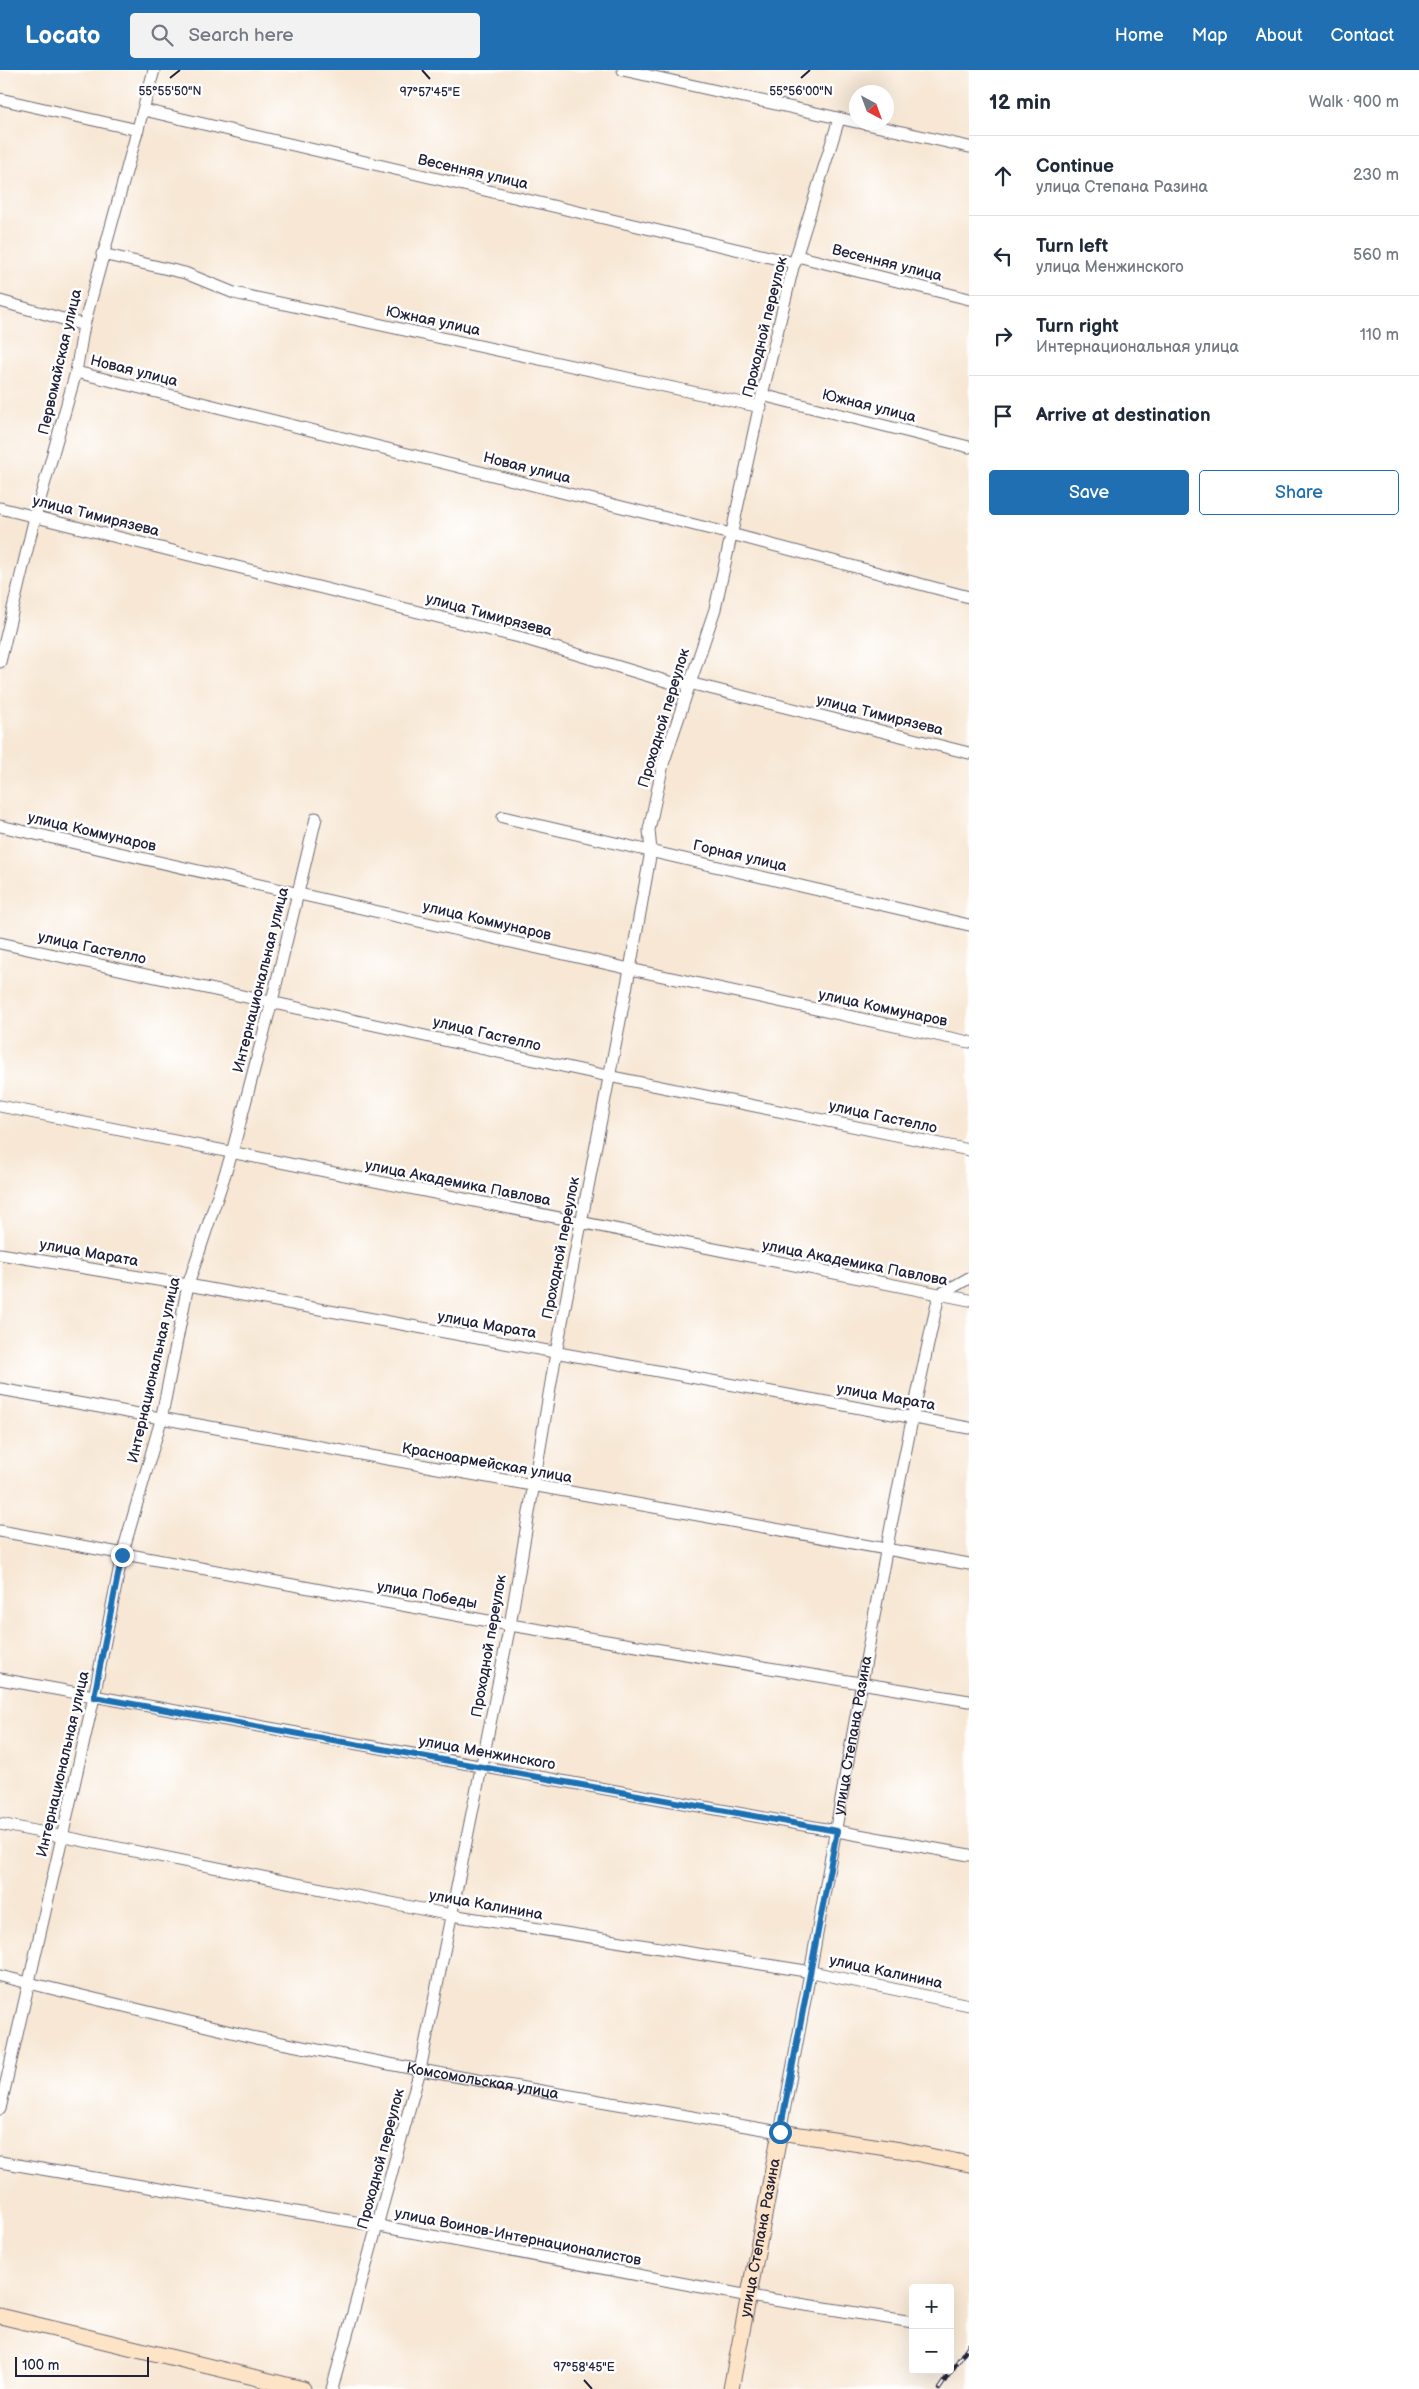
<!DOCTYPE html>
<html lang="en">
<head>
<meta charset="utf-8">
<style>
	body { margin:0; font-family:"Balsamiq Sans",sans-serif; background:#f2f2f3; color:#1f2937 }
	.controls { position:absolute; right:15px; bottom:15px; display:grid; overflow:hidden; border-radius:5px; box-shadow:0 5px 20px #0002 }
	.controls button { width:45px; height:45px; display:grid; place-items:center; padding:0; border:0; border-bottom:1px solid #e0e1e3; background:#fff; color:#1f2937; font:25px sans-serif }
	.compass { position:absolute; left:849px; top:15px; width:45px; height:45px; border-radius:50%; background:#fff; box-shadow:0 5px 20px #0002; rotate:139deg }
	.scale { position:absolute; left:15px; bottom:12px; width:134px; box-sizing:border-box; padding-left:5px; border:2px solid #22223b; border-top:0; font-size:14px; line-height:18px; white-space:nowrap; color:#22223b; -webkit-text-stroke:4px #fff; paint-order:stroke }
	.stop { position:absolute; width:15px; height:15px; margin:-11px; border:4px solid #1f6fb2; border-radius:50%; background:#fff }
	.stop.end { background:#1f6fb2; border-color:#fff; box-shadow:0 1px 5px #0008 }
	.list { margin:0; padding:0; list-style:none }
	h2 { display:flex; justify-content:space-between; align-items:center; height:65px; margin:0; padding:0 20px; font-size:21px }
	h2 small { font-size:16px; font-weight:400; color:#747a83 }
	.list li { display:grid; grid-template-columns:32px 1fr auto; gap:15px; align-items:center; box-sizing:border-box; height:80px; padding:0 20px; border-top:1px solid #e0e1e3 }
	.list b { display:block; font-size:19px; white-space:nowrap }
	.list p { margin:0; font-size:16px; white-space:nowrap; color:#747a83 }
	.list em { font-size:16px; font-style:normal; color:#747a83 }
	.actions { display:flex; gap:10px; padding:15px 20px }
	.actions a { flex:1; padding:11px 0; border:1px solid #1f6fb2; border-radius:5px; text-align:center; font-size:18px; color:#1f6fb2 }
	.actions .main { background:#1f6fb2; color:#fff }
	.icon { flex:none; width:28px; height:28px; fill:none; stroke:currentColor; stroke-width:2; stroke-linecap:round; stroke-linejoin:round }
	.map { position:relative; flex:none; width:969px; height:2319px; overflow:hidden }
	header { display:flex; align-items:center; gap:30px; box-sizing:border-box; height:70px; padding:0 25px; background:#1f6fb2; color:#fff }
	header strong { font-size:24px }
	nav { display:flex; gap:28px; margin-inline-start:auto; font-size:18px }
	.search { width:350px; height:45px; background:#f2f2f3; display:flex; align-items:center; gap:12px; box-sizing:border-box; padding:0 18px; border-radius:5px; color:#747a83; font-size:19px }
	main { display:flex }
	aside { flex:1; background:#fff }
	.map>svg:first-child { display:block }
</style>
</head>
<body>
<header>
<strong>Locato</strong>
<div class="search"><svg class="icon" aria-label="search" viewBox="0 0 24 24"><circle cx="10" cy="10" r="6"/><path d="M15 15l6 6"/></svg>Search here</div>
<nav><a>Home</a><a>Map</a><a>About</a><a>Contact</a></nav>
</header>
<main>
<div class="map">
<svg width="969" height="2319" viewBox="0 0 969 2319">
	<rect width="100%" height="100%" fill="#fff"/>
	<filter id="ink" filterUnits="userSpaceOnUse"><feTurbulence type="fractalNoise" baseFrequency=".02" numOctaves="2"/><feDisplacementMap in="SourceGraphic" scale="10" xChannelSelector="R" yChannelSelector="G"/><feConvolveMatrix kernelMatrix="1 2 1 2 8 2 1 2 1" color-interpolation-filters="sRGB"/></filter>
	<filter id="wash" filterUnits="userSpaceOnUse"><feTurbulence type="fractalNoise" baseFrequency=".0096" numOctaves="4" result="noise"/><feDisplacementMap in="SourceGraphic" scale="20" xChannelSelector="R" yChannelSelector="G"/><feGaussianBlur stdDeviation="1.12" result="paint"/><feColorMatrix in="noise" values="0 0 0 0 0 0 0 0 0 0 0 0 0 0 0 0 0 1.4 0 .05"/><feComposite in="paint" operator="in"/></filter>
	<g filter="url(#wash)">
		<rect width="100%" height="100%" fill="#f7e7d4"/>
	</g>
	<g filter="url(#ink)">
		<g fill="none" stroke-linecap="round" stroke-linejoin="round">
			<g stroke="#6d6771" stroke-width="13">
				<g id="minor">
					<path d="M 623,0 L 856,52"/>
					<path d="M 0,29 L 138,60"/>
					<path d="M 144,40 L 795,193"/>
					<path d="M 858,52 L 969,77"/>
					<path d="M 102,184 L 185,203 L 234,223 L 761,337"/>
					<path d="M 797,186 L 969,229"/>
					<path d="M 0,231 L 84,255"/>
					<path d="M 76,302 L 731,464 L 969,527"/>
					<path d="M 762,325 L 969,377"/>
					<path d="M 0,438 L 519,567 L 669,612 L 689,613 L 969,683"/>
					<path d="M 0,592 L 35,447 L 76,302 L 84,255 L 154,0"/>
					<path d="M 503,747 L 969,855"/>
					<path d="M 0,756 L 630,899 L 969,972"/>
					<path d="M 0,873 L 608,1006 L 969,1080"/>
					<path d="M 0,1036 L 969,1230"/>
					<path d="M 0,1184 L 188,1215 L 969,1358"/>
					<path d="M 0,1319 L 969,1494"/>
					<path d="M 0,1461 L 510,1555 L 969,1631"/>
					<path d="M 0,1609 L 969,1785"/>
					<path d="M 0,1754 L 451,1845 L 812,1902 L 969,1935"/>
					<path id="s1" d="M 0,1906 L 256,1968 L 420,2000 L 780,2062 C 835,1783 876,1502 939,1225 L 969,1208"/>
					<path d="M 0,2039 L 94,1627 L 122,1485 L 161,1350 L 188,1215 L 232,1083 L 272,931 L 316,748"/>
					<path d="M 0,2092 L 379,2156 L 749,2226 L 913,2252"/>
					<path d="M 332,2319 L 420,2000 L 510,1555 L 556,1283 L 630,899 L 651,781 L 649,760 L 663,694 L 715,539 L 762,325 L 793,197 L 839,49"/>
				</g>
			</g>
			<g stroke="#6d6771" stroke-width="17">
				<g id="secondary">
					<path d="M 0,2246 L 303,2319"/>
					<path id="s2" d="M 731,2319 L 780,2062 L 900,2080 L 969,2094"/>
				</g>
			</g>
			<use href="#minor" stroke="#fff" stroke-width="11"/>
			<use href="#secondary" stroke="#fee4c6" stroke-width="15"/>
			<g stroke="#22223b" stroke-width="4.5">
				<path id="rail" d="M 939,2319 L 969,2275"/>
			</g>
			<use href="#rail" stroke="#fff" stroke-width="2.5" stroke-dasharray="8" stroke-linecap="butt"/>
		</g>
	</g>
	<g fill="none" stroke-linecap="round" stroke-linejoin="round" filter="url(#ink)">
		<path stroke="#1f6fb2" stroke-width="6" d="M 122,1485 L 94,1627 L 837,1761 L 780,2062"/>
	</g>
	<path fill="none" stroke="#22223b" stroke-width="2" d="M 422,0 L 430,9M 170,8 L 180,0M 801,8 L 810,0M 584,2310 L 592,2319"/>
	<g text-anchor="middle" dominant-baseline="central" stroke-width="5" stroke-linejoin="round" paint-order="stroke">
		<g font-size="15" fill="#22223b" stroke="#fff">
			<text transform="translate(473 102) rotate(13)">Весенняя улица</text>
			<text transform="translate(887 193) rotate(14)">Весенняя улица</text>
			<text transform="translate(433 251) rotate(12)">Южная улица</text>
			<text transform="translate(765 257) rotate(-76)">Проходной переулок</text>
			<text transform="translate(60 292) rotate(-77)">Первомайская улица</text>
			<text transform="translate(134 301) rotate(14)">Новая улица</text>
			<text transform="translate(869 336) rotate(14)">Южная улица</text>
			<text transform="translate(527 398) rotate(14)">Новая улица</text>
			<text transform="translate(96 446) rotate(14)">улица Тимирязева</text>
			<text transform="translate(489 545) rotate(15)">улица Тимирязева</text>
			<text transform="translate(880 645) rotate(14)">улица Тимирязева</text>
			<text transform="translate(664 648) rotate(-73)">Проходной переулок</text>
			<text transform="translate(92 762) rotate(13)">улица Коммунаров</text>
			<text transform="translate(740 786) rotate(13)">Горная улица</text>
			<text transform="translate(487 851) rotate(13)">улица Коммунаров</text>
			<text transform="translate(92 878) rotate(12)">улица Гастелло</text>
			<text transform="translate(261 910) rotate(-76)">Интернациональная улица</text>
			<text transform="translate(883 938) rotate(12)">улица Коммунаров</text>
			<text transform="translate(487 964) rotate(13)">улица Гастелло</text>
			<text transform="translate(883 1047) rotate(12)">улица Гастелло</text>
			<text transform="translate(458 1113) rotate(11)">улица Академика Павлова</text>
			<text transform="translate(561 1178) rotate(-79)">Проходной переулок</text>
			<text transform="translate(89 1183) rotate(10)">улица Марата</text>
			<text transform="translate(855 1193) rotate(11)">улица Академика Павлова</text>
			<text transform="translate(487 1255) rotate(10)">улица Марата</text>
			<text transform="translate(154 1300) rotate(-77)">Интернациональная улица</text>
			<text transform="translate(886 1327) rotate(10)">улица Марата</text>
			<text transform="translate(487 1393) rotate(10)">Красноармейская улица</text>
			<text transform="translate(427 1525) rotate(10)">улица Победы</text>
			<text transform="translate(489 1576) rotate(-80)">Проходной переулок</text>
			<text stroke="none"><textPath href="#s1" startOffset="1199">улица Степана Разина</textPath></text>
			<text transform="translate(487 1683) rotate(10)">улица Менжинского</text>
			<text transform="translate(63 1694) rotate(-77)">Интернациональная улица</text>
			<text transform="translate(486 1835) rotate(10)">улица Калинина</text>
			<text transform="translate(886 1902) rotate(12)">улица Калинина</text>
			<text stroke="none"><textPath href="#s1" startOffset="494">Комсомольская улица</textPath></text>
			<text transform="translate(381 2089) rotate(-75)">Проходной переулок</text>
			<text transform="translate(518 2167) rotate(11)">улица Воинов-Интернационалистов</text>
			<text stroke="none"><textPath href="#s2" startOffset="154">улица Степана Разина</textPath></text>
		</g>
	</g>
	<g font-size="12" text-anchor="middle" fill="#22223b" stroke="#fff" stroke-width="5" stroke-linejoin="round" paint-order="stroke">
		<text x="170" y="25">55°55'50"N</text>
		<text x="801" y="25">55°56'00"N</text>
		<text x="430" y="26">97°57'45"E</text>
		<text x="584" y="2301">97°58'45"E</text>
	</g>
</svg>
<div class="controls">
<button>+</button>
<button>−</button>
</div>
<svg class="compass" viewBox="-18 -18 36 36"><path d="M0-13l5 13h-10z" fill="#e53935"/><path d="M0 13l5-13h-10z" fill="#747a83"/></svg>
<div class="scale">100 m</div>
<div class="stop" style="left:780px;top:2062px"></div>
<div class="stop end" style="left:122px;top:1485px"></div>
</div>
<aside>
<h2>12 min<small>Walk · 900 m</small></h2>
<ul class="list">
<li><svg class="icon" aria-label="ahead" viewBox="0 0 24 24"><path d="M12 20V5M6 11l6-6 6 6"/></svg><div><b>Continue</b><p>улица Степана Разина</p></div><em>230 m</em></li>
<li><svg class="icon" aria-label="left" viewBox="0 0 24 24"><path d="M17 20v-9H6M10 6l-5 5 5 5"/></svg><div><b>Turn left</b><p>улица Менжинского</p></div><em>560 m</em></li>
<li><svg class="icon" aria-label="right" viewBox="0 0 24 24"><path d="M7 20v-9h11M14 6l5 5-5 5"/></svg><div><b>Turn right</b><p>Интернациональная улица</p></div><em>110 m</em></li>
<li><svg class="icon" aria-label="arrive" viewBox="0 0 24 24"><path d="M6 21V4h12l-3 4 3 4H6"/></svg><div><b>Arrive at destination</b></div></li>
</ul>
<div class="actions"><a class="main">Save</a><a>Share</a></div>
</aside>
</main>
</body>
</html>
